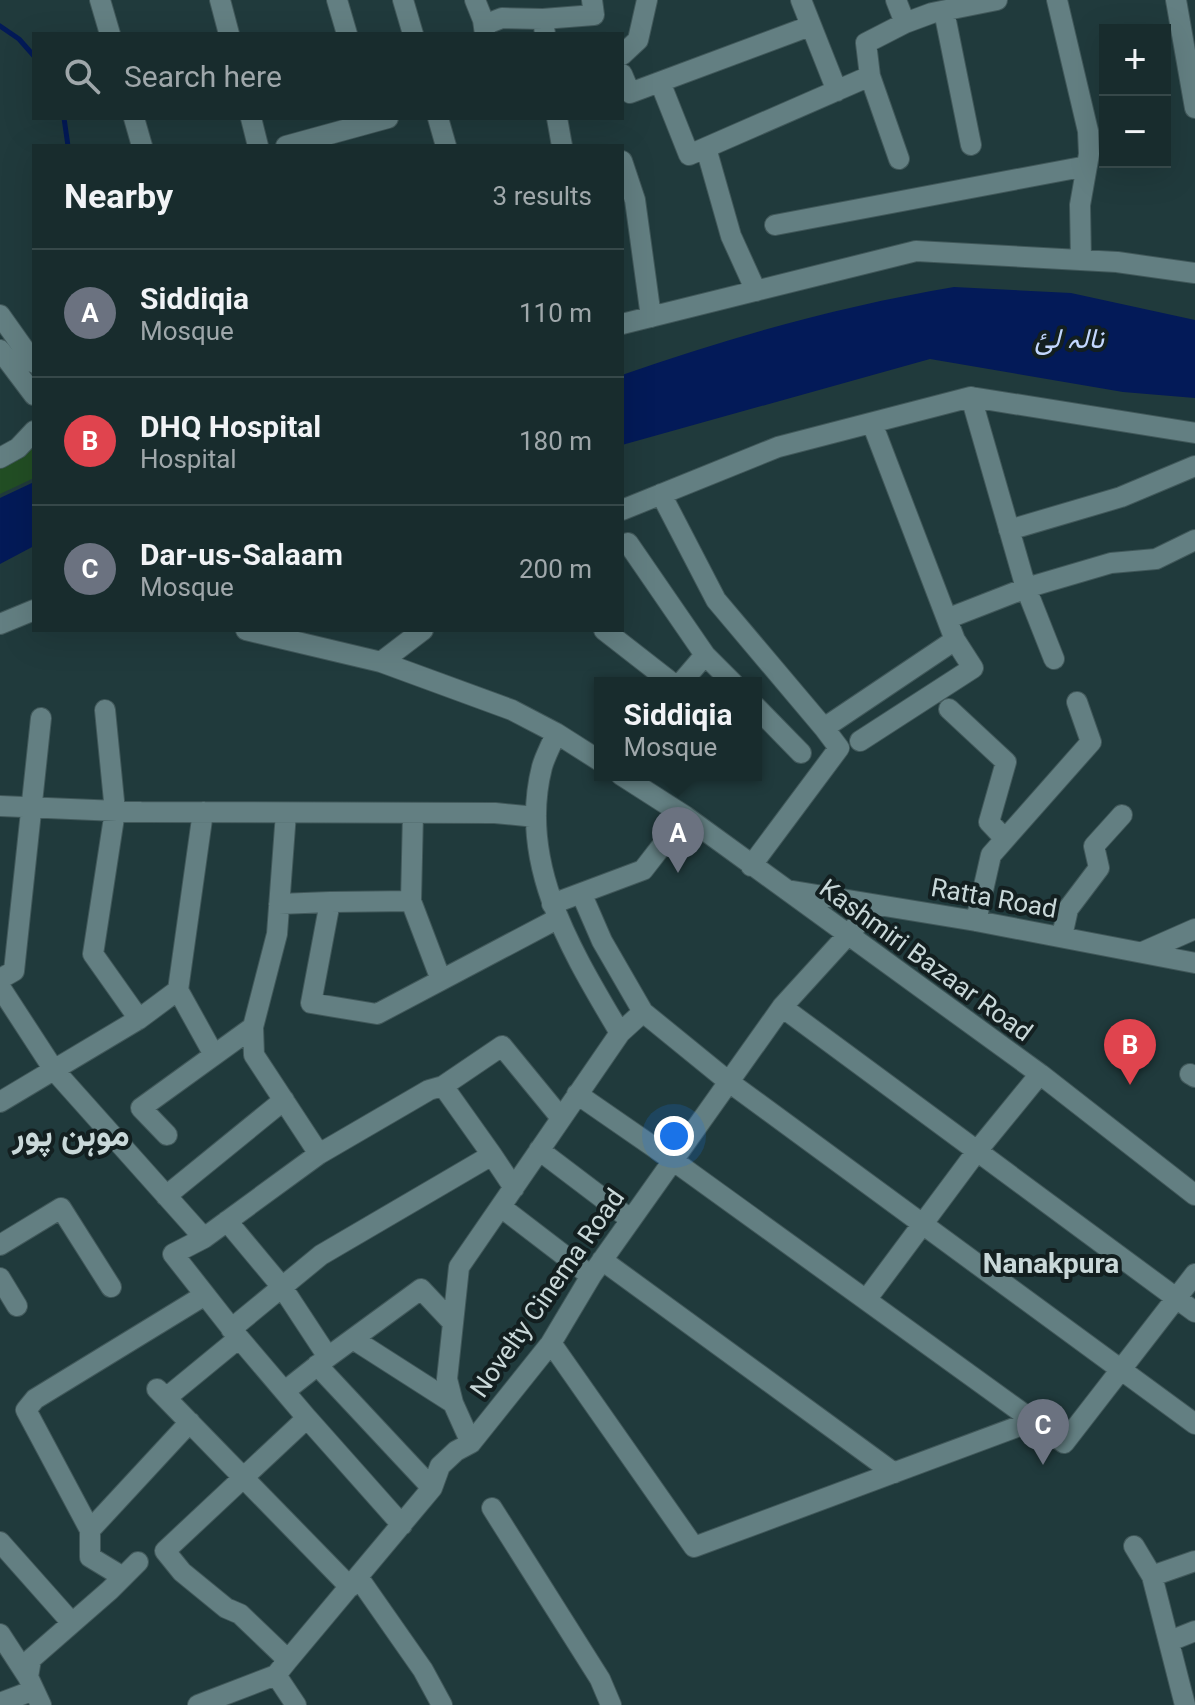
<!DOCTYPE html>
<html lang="en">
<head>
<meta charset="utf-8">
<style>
	body { margin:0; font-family:Roboto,Vazirmatn,sans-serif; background:#213435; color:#f1f3f6 }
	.controls { position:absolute; right:24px; top:24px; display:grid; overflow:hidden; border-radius:0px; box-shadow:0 8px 32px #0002 }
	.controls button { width:72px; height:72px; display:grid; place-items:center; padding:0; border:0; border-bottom:2px solid #364849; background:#182c2d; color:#f1f3f6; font:40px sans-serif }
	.you { position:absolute; left:674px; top:1136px; width:28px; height:28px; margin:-20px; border:6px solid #fff; border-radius:50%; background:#1a73e8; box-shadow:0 0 0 12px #1a73e833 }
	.badge { display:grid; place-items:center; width:52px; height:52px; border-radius:50%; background:#fd8ec0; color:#fff; font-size:26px; font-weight:700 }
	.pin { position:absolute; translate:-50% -66px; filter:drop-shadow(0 2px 4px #0008) }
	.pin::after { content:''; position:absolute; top:42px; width:28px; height:24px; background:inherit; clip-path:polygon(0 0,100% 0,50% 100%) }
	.popup { position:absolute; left:594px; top:677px; width:168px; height:104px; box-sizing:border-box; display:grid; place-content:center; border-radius:0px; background:#182c2d; filter:drop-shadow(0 2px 6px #0005); font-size:26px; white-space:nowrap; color:#9fa7aa }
	.popup b { font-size:30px; color:#f1f3f6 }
	.popup::after { content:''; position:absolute; left:50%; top:100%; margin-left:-16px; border:16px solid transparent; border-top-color:#182c2d }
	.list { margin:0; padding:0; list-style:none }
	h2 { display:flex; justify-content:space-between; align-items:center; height:104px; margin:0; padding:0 32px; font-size:34px }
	h2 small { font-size:26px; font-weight:400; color:#9fa7aa }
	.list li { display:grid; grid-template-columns:52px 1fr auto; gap:24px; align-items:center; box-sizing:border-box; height:128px; padding:0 32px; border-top:2px solid #364849 }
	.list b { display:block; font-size:30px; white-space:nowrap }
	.list p { margin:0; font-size:26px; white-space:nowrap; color:#9fa7aa }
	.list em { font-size:26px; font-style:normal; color:#9fa7aa }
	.icon { flex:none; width:44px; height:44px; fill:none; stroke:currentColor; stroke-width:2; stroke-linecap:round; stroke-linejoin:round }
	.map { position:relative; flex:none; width:1195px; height:1705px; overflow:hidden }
	.search { position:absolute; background:#182c2d; box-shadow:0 8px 32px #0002; left:32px; top:32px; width:592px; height:88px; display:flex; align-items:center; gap:20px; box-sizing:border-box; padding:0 28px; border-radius:0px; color:#9fa7aa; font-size:30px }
	.panel { position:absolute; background:#182c2d; box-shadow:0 8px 32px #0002; left:32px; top:144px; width:592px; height:488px; border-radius:0px }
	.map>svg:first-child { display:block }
</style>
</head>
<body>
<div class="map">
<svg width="1195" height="1705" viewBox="0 0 1195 1705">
	<rect width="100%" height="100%" fill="#203a3c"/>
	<path fill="#224e24" d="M 34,438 L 34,478 L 0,494 L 0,467 Z"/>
	<path fill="#031a58" d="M 954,287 L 1071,293 L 1195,320 L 1195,398 L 1123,392 L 930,359 L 622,445 L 622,375 C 730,337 841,306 954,287 Z
		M 34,482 L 34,546 L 0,564 L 0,498 Z"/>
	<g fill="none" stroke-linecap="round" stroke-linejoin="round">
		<path stroke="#031a58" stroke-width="5" d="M 0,26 L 19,39 L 34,56
			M 64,118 L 68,146"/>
		<g stroke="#41585a" stroke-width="22">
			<path id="minor" d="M 100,0 L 110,34
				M 220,0 L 229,34
				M 337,0 L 347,34
				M 403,0 L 413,34
				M 475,0 L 483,20 L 485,34
				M 801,0 L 837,91
				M 896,0 L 905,23
				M 1057,0 L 1088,131 L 1089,154 L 1080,205 L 1081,260
				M 1176,0 L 1195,108
				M 944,11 L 971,145
				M 484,25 L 502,18 L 543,19
				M 545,34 L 543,19 L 594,15 L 592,0
				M 622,55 L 638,40 L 647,0
				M 622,74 L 630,93 L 810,26
				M 870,76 L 899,159
				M 660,82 L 689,155 L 870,76 L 866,43 L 905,23 L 932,13 L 997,0
				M 134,118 L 142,146
				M 251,118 L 258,146
				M 438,118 L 446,146
				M 557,118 L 562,146
				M 286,146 L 388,118
				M 706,148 L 731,236 L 756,291
				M 622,161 L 635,200 L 651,317
				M 775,225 L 1087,166
				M 0,315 L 34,363
				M 622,324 L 916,251 L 1117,262 L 1195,273
				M 0,350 L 34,395
				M 971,397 L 1026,588 L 1054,659
				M 0,458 L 18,448 L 34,431
				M 661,494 L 716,600 L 824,728 L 955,640
				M 622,510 L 778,447 L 971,397 L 1195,433
				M 1009,530 L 1121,497 L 1195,466
				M 628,543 L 705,655 L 733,683
				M 949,618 L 1026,588 L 1111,563 L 1156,559 L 1195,540
				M 0,624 L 34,610
				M 246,630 L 381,662 L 512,710 L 556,733 L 600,761
				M 604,630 L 672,683
				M 381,662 L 423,630
				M 681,683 L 705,655
				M 756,707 L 801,753
				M 949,709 L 1006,762 L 989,822 L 1005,839
				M 105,710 L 115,811 L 93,954 L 139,1019 L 178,990 L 203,812
				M 860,741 L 973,668 L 955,640 L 872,423
				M 621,775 L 685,816 L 1040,1074 L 1195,1195
				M 0,806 L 141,812 L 495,813 L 536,817
				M 751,866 L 839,748 L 824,728
				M 787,890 L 976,921 L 1195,963
				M 582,895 L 602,941 L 643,1012
				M 411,901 L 413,813
				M 279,904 L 330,902
				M 552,904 L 643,870 L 685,816
				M 976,921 L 991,855 L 1091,742 L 1077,702
				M 1062,936 L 1068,909 L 1099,868 L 1094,846 L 1122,815
				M 1145,951 L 1195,929
				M 0,979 L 14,971 L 41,718
				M 441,980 L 411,901 L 330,902 L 311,1003 L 377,1014 L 557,919
				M 0,987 L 54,1070 L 204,1238 L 173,1254 L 239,1338 L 307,1418 L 165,1551 L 182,1572 L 226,1608 L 240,1614 L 288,1660
				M 178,990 L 214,1055
				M 782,1007 L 1195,1312
				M 253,1027 L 277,934 L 286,813
				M 620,1033 L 643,1012 L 729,1082 L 1195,1424
				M 1190,1074 L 1195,1077
				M 443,1086 L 502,1046 L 561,1118
				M 577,1094 L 671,1159 L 1064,1443 L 1195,1274
				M 0,1102 L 139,1019
				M 167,1135 L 141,1108 L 253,1027 L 254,1055 L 319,1154
				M 539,1150 L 630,1219
				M 166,1196 L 284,1100
				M 501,1207 L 591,1276
				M 227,1221 L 282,1287 L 328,1357 L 285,1391
				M 204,1238 L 319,1154 L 429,1090 L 443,1086 L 492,1155
				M 0,1245 L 61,1208 L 111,1287
				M 602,1260 L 894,1473
				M 0,1278 L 17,1306
				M 866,1300 L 977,1151 L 1040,1074
				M 231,1329 L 321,1255 L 492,1155 L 514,1188
				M 353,1339 L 453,1403
				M 551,1343 L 694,1547 L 1033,1421
				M 328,1357 L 421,1289 L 453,1323
				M 317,1365 L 432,1488
				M 157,1389 L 350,1587
				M 166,1398 L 239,1338
				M 307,1418 L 402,1525
				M 471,1443 L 453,1403 L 447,1379 L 459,1267 L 620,1033 C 573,953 517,865 542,767 C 545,756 552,744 556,733
				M 492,1508 L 600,1679 L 611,1705
				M 90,1530 L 190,1422
				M 0,1542 L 72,1623
				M 1134,1546 L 1152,1576 L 1185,1705
				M 1152,1576 L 1195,1561
				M 123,1577 L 90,1557 L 90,1530 L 26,1410 L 35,1399 L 205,1295
				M 358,1577 L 423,1670 L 442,1705
				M 0,1634 L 28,1677
				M 1170,1641 L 1195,1631
				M 276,1675 L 296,1705
				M 0,1703 L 34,1690
				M 41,1705 L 28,1677 L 31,1659 L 110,1590 L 138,1562
				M 198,1705 L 276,1675 L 288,1660 L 432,1488 L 440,1466 L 456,1451 L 471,1443 L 551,1343 L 591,1276 L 782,1007 L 875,905"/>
		</g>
		<use href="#minor" stroke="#637f82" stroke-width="20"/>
	</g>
	<g text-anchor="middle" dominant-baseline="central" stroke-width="8" stroke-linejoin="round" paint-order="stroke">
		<g font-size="26" fill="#c9d8d9" stroke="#131f20">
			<text transform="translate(994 898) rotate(10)">Ratta Road</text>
			<text transform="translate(926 960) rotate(36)">Kashmiri Bazaar Road</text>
			<text transform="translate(547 1293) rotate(-55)">Novelty Cinema Road</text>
		</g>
		<g font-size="28" font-style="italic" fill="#c3d7fe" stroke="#131f20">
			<text x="1069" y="338">نالہ لئ</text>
		</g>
		<g font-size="28" font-weight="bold" fill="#c9d8d9" stroke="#131f20">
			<text x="1051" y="1263">Nanakpura</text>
		</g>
		<g font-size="34" font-weight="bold" fill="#c9d8d9" stroke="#131f20">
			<text x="71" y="1134">موہن پور</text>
		</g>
	</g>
</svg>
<div class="controls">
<button>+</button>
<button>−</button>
</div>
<div class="you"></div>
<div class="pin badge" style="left:678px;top:873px;background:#6b7280">A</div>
<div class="popup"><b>Siddiqia</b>Mosque</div>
<div class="pin badge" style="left:1130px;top:1085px;background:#e0444e">B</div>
<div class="pin badge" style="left:1043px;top:1465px;background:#6b7280">C</div>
<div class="search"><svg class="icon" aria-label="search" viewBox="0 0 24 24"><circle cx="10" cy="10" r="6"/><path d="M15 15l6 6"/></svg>Search here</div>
<section class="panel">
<h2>Nearby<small>3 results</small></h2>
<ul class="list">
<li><span class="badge" style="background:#6b7280">A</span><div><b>Siddiqia</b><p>Mosque</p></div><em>110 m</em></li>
<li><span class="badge" style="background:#e0444e">B</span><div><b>DHQ Hospital</b><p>Hospital</p></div><em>180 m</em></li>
<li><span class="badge" style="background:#6b7280">C</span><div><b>Dar-us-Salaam</b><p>Mosque</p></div><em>200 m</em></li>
</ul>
</section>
</div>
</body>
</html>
